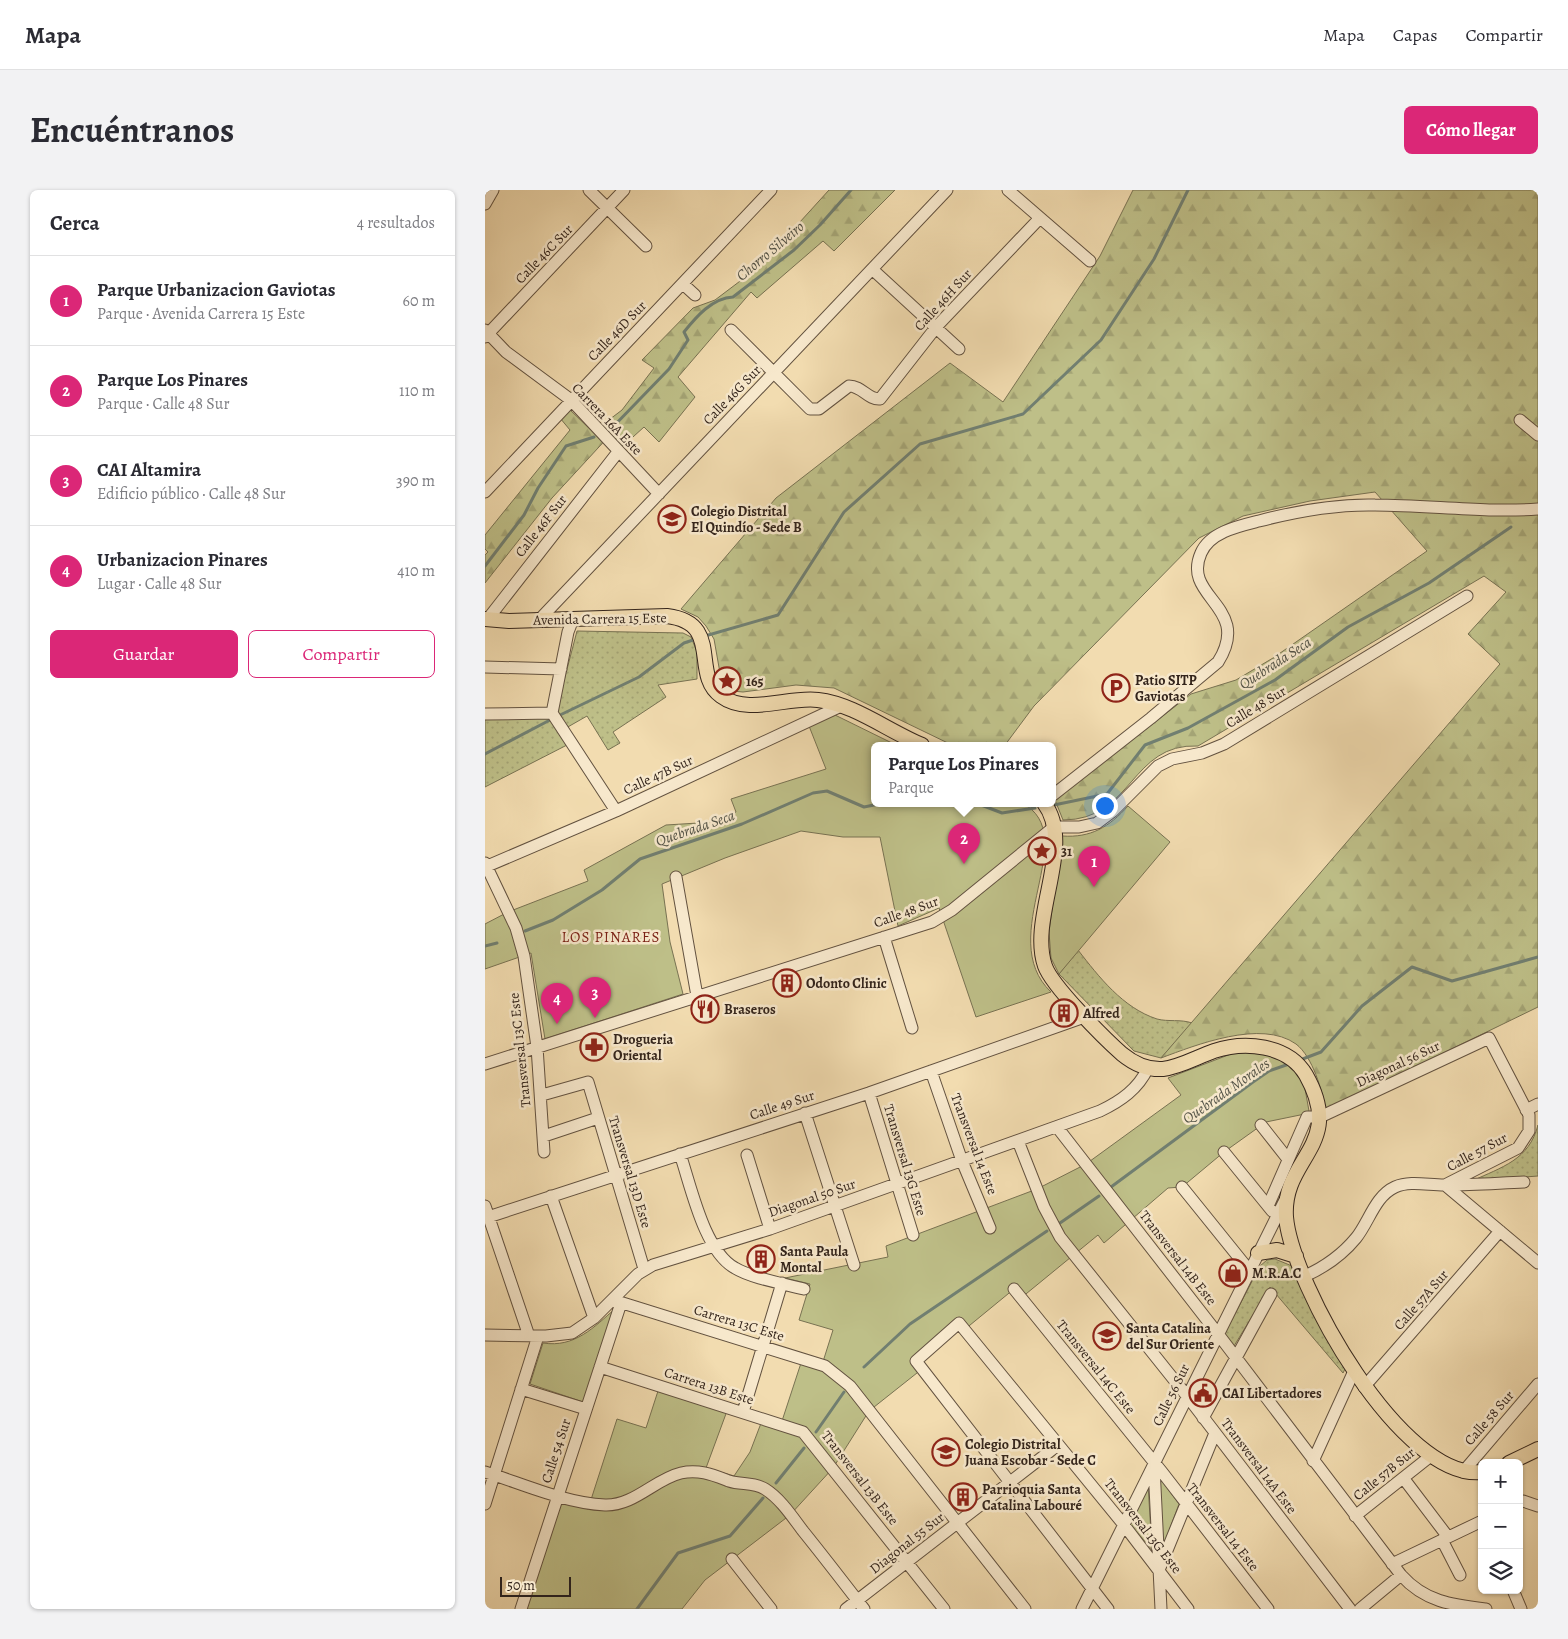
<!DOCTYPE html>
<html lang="es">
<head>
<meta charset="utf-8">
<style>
	body { margin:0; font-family:Alegreya,serif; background:#f2f2f3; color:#2b2b33 }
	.controls { position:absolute; right:15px; bottom:15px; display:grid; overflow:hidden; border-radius:8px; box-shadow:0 1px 4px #0004 }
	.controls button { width:45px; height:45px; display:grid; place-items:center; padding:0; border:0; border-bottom:1px solid #e1e1e2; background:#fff; color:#2b2b33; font:25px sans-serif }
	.scale { position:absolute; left:15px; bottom:12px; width:71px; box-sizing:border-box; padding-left:5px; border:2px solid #33241b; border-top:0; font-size:14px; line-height:18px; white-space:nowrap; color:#33241b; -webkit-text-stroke:4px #f7e8cc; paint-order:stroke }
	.you { position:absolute; left:619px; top:615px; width:18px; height:18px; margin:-12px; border:4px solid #fff; border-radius:50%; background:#1a73e8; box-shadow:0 0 0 8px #1a73e833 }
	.badge { display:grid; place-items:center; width:32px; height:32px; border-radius:50%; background:#db2777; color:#fff; font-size:16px; font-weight:700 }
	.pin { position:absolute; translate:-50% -41px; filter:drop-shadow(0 1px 2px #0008) }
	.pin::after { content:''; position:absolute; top:26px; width:18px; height:15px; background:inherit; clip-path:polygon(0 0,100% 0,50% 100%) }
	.popup { position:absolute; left:386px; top:552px; width:185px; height:65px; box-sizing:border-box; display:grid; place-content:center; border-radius:8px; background:#fff; filter:drop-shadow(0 1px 4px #0005); font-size:16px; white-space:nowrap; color:#7c7c81 }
	.popup b { font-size:19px; color:#2b2b33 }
	.popup::after { content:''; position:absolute; left:50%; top:100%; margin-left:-10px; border:10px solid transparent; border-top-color:#fff }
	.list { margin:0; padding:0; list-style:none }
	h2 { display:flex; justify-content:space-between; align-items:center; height:65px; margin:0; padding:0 20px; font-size:21px }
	h2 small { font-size:16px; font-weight:400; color:#7c7c81 }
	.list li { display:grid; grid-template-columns:32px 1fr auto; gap:15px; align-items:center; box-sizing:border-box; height:90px; padding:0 20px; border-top:1px solid #e1e1e2 }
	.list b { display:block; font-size:19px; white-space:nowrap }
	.list p { margin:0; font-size:16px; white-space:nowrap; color:#7c7c81 }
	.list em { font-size:16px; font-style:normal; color:#7c7c81 }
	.actions { display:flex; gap:10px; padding:15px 20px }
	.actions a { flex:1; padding:11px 0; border:1px solid #db2777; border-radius:8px; text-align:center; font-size:18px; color:#db2777 }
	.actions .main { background:#db2777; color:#fff }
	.icon { flex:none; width:28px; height:28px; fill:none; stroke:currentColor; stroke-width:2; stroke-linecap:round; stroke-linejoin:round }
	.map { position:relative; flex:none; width:1053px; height:1419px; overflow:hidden; border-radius:8px }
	header { display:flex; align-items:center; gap:30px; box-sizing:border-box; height:70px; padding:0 25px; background:#fff; border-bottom:1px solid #e1e1e2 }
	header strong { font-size:24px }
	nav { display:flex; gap:28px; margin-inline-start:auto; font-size:18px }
	.intro { display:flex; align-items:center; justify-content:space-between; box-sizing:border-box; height:120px; padding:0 30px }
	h1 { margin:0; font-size:35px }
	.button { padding:12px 22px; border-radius:8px; background:#db2777; color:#fff; font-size:18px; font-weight:700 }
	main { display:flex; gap:30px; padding:0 30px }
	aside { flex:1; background:#fff; border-radius:8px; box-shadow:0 1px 4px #0004 }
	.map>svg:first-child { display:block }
</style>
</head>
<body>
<header>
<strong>Mapa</strong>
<nav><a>Mapa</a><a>Capas</a><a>Compartir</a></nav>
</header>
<div class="intro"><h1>Encuéntranos</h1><a class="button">Cómo llegar</a></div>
<main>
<aside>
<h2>Cerca<small>4 resultados</small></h2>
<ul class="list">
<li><span class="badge">1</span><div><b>Parque Urbanizacion Gaviotas</b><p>Parque · Avenida Carrera 15 Este</p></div><em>60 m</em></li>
<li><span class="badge">2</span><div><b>Parque Los Pinares</b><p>Parque · Calle 48 Sur</p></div><em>110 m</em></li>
<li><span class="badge">3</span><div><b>CAI Altamira</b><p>Edificio público · Calle 48 Sur</p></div><em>390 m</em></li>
<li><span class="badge">4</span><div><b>Urbanizacion Pinares</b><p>Lugar · Calle 48 Sur</p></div><em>410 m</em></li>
</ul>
<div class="actions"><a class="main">Guardar</a><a>Compartir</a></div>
</aside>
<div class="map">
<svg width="1053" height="1419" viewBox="0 0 1053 1419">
	<defs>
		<pattern id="grass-dots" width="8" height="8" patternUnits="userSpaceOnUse" patternTransform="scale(1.25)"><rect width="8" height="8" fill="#bebf88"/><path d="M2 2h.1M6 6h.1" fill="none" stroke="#a4a475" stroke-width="1.8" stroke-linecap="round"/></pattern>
		<pattern id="forest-firs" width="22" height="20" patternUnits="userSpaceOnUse" patternTransform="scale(1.25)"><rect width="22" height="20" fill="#bebf88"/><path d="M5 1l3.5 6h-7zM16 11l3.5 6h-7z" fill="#a4a475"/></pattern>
	</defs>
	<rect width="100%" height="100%" fill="#f2dcb0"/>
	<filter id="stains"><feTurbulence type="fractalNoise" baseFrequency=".004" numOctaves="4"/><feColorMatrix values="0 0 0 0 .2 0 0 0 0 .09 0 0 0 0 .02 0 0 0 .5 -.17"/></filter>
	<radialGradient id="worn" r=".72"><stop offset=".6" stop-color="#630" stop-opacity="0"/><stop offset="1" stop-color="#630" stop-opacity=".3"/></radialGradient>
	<path fill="url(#grass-dots)" stroke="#787252" d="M 92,441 L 198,443 L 206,447 L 212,462 L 212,489 L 173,495 L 181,507 L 128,542 L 135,553 L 123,560 L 102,526 L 74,542 L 82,555 L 0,597 L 0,528 L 70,525 Z
		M 593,760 C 614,787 638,818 672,829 C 683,832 696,829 707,833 L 676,868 L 649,861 L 574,784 Z
		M 1053,935 L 1053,986 L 987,991 C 1017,977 1044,970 1053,935 Z
		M 790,1069 L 807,1076 L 860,1179 L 858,1183 L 785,1097 L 749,1156 L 739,1145 L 775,1076 L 782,1070 Z"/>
	<path fill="url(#forest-firs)" stroke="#787252" d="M 344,0 L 410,0 L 349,61 L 338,51 L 272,108 L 266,102 L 193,187 L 210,207 L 174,252 L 159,237 L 138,256 L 125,245 L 67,308 L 0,393 L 0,365 L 3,362 L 0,359 L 0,345 L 85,240 L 75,228 L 83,218 L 108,242 L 137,220 L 169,178 L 157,170 L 208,118 L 230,110 L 275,76 Z
		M 648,0 L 1053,0 L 1053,817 L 841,920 C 837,901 828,867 811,854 C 776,829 711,855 676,868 L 1015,474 L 983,444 L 1021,402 L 999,386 L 713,556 C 645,553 648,630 578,630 L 570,610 L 706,504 L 751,490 L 788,468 L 942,361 L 890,302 L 825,311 L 758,326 L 714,348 L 549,516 L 520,555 L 467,555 L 349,498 L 311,495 L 258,502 L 247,501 L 239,495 L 235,483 L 229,449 L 221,436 L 213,427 L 196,419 L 291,308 L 465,173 L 518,212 L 615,66 Z"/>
	<path fill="#bebf88" stroke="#787252" d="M 350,525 L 411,555 L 390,555 L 390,613 L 537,613 C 599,645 508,747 566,802 L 491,827 L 454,718 L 413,736 L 395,647 L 358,647 L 316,641 L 240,668 L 177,694 L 185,752 L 198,804 L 60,849 L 46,763 L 0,779 L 0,734 L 23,722 L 103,691 L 99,680 L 181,635 L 229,632 L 251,622 L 246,609 L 341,579 L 324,536 Z
		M 643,616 L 685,652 L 574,784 L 566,768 L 564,742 L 577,646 C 606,648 624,637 643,616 Z
		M 759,859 L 801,868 L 819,893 L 824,921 L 820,924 L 781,932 L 739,962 L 697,997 L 683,998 L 619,1053 L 613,1045 L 536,1108 L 529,1099 L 479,1140 L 474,1134 L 431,1171 L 437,1179 L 384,1221 L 348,1278 L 305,1325 L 220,1390 L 197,1419 L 41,1419 L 77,1311 L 103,1319 L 132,1229 L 161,1238 L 173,1201 L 242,1221 L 221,1278 L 249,1286 L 265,1262 L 278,1228 L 296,1234 L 316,1173 L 336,1178 L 348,1140 L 314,1130 L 325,1094 L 300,1088 L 403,1067 L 401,1056 L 552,999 L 601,974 L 696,905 L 683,888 Z
		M 131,1118 L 98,1212 L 45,1194 L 58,1153 C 90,1158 109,1137 131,1118 Z
		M 672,1284 L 694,1314 L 678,1357 Z
		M 663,1294 L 667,1360 L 645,1334 Z"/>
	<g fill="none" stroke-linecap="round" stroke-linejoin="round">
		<path stroke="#717f71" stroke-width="3" d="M 123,242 L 184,179 L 203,150 L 199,142 C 211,127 227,108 248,107 L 309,60 L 335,35 L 366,0
			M 0,376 L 39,325 L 53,298 L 81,256 L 109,247
			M 220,446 L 293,425 L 359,322 L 435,254 L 538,224 L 616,150 L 669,69 L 703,0
			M 73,526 L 154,487 L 199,453 L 211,449
			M 0,564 L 65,530
			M 491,613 L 517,623 L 550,618
			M 569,615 L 622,604 L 660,555 L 703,538 L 790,490 L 863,437 L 944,393 L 1026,337
			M 40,741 L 68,730 L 117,700 L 155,669 L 257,634 L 328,603 L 342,601 L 379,617 L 399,613
			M 0,756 L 12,753
			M 815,870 L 836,862 L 877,816 L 927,777 L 967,791 L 1053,767
			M 626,997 L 768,892 L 784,881 L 804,874
			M 575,1033 L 614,1006
			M 379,1177 L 425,1134 L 562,1041
			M 331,1242 L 359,1202
			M 291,1293 L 319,1258
			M 152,1419 L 193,1363 L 245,1346 L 278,1308"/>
		<g stroke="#635240" stroke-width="13">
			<path id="minor" d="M 104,0 L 161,56
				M 523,0 L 605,71
				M 0,14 L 8,0
				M 387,79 L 474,159
				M 198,94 L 210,105
				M 0,140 L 21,162 L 86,210 L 174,304
				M 246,140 L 325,219 L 334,219 L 364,196 C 377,196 383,210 395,209 L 452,136 L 554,29
				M 0,147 L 139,0
				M 1035,230 L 1053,245
				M 0,302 L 286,0
				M 2,430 L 133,262
				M 54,430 L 462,0
				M 0,477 L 76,479
				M 67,523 L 131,621
				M 67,523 L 83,442 L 88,429
				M 0,524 L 67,523
				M 568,605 L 666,528 L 733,472 C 768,416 696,408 716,363 C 725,342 754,336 774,331 C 812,321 849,314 890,315 C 944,315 999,323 1053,319
				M 0,673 L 31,738 L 39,766 L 52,857 L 59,962
				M 0,677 L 131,621 L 356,516
				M 191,687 L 212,806
				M 399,747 L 427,838
				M 0,874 L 447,732 L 467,720 L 569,637 L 594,637 L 612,633 L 628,621 L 673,576 L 687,569 L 717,563 L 739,554 L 982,406
				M 446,881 L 477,971 L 505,1038
				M 384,903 L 428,1045
				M 57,905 L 103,892 L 159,1079
				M 1041,920 L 1053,914
				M 320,923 L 369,1075
				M 776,935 L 802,968
				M 572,937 L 733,1144 L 916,1385 C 940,1412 967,1415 1001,1419
				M 59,946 L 113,928
				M 533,951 L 559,1017 L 575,1047 L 702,1206 L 865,1419
				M 739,962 L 787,1021
				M 195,964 C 206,996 219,1061 250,1078 C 266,1088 300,1094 319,1099
				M 262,965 L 285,1039
				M 960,995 L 1053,1073
				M 697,997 L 764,1080
				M 66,1006 L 109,1128
				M 0,1016 L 44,1146
				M 783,1016 L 822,927 L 835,927 L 1004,848 L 1044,925 L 1044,941 L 1033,958 L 960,995
				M 0,1028 L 384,903 L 602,826
				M 820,1086 C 840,1077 857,1065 871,1048 C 884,1032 890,1006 910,997 C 926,990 946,996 963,995 C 988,995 1014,993 1039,992
				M 529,1099 L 677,1282 L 783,1419
				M 128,1110 L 340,1176 L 365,1196 L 540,1419
				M 0,1145 L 61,1146 L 87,1143 L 109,1128 L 153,1084 L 168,1075 L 285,1039 L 615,921 C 636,911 653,899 663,878
				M 115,1177 L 318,1242 L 459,1419
				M 879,1197 L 1015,1041
				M 36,1199 L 101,1219
				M 258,1222 L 297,1093
				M 718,1228 L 786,1104
				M 828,1271 L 869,1181
				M 669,1277 L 676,1419
				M 0,1282 C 38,1294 80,1313 120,1315 C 149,1316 170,1289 196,1283 C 214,1279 228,1285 244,1291 C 256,1295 269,1292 280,1299 C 296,1309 308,1328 318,1341 C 339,1367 359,1393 379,1419
				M 978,1282 L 1053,1194
				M 919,1289 L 963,1347
				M 1034,1313 L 1038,1311 L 1053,1316
				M 0,1314 L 53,1146
				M 870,1326 L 947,1265
				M 957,1350 L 975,1385
				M 247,1369 L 286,1419
				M 907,1374 L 997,1331
				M 674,1380 L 730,1243
				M 1028,1400 L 1036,1419
				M 36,1419 L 136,1113
				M 361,1419 L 573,1255
				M 597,1419 L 802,1006
				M 623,1419 L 431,1171 L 474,1133 L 639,1335 L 703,1419
				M 875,1419 L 916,1385"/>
		</g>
		<g stroke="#33241b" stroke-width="16">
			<path id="major" d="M 0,429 L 24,431 L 182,426 C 239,433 205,484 236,506 C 263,526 303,506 333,510 C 369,514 403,541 437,555
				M 559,613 C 591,655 543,727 560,776 C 567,796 619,848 637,864 C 648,873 663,880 678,879 C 695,877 712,867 729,861 C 759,851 803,854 821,885 C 861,956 797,967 801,1027 C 807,1095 917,1291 997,1282
				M 773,1063 L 792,1060 L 811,1066
				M 1024,1273 L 1053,1259"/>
		</g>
		<use href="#minor" stroke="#f7e8cc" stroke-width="11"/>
		<use href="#major" stroke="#f2dcb0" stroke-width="14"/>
	</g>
	<defs>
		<g id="school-ring" transform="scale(1.4375)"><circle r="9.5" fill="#f7e8cc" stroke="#8f2418" stroke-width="1.5"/><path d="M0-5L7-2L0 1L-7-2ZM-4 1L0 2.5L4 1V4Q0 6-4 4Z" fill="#8f2418"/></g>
		<g id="sight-ring" transform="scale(1.4375)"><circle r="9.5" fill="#f7e8cc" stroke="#8f2418" stroke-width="1.5"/><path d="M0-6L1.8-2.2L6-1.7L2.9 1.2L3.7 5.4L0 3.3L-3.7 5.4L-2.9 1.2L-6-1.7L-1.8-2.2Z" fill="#8f2418"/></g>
		<g id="parking-ring" transform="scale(1.4375)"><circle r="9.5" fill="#f7e8cc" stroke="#8f2418" stroke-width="1.5"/><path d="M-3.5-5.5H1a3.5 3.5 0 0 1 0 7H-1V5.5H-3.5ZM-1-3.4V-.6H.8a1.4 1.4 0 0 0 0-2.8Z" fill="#8f2418"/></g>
		<g id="building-ring" transform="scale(1.4375)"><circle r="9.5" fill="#f7e8cc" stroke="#8f2418" stroke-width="1.5"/><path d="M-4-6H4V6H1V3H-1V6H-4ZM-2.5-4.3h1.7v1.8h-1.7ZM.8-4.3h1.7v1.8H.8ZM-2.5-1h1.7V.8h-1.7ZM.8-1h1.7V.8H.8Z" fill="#8f2418"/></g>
		<g id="restaurant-ring" transform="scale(1.4375)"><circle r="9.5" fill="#f7e8cc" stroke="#8f2418" stroke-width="1.5"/><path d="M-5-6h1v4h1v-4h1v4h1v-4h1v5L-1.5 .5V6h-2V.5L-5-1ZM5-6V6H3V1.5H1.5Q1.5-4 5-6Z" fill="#8f2418"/></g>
		<g id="pharmacy-ring" transform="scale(1.4375)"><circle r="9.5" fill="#f7e8cc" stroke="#8f2418" stroke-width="1.5"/><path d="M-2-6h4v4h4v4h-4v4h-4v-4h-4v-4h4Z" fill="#8f2418"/></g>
		<g id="shop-ring" transform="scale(1.4375)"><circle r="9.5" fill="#f7e8cc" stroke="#8f2418" stroke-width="1.5"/><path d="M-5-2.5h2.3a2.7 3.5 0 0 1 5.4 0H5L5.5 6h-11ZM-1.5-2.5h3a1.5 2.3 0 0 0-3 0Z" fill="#8f2418"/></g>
		<g id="civic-ring" transform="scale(1.4375)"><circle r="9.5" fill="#f7e8cc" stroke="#8f2418" stroke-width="1.5"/><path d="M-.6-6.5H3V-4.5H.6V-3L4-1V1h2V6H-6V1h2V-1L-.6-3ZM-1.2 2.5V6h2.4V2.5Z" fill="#8f2418"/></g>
	</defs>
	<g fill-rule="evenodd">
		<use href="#school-ring" x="187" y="329"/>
		<use href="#sight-ring" x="242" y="491"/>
		<use href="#parking-ring" x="631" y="498"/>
		<use href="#sight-ring" x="557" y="661"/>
		<use href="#building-ring" x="302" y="793"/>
		<use href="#restaurant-ring" x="220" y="819"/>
		<use href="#building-ring" x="579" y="823"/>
		<use href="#pharmacy-ring" x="109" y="857"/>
		<use href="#building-ring" x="276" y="1069"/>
		<use href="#shop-ring" x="748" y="1083"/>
		<use href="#school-ring" x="622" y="1146"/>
		<use href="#civic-ring" x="718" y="1203"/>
		<use href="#school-ring" x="461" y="1262"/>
		<use href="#building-ring" x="478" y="1307"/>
	</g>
	<g text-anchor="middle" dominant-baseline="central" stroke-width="5" stroke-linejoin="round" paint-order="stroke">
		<g font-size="14" fill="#33241b" stroke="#f7e8cc">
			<text transform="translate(59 64) rotate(-46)">Calle 46C Sur</text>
			<text transform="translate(458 110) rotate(-48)">Calle 46H Sur</text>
			<text transform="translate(132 141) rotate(-46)">Calle 46D Sur</text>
			<text transform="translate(247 205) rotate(-46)">Calle 46G Sur</text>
			<text transform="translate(122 229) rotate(46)">Carrera 16A Este</text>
			<text transform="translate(56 336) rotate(-52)">Calle 46F Sur</text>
			<text transform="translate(115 429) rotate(-1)">Avenida Carrera 15 Este</text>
			<text transform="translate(771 517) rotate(-31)">Calle 48 Sur</text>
			<text transform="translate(173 585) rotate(-25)">Calle 47B Sur</text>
			<text transform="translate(421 722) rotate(-20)">Calle 48 Sur</text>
			<text transform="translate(35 860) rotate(-96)">Transversal 13C Este</text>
			<text transform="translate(913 874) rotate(-25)">Diagonal 56 Sur</text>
			<text transform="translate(297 915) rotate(-18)">Calle 49 Sur</text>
			<text transform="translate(489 954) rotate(69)">Transversal 14 Este</text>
			<text transform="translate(992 962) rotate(-28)">Calle 57 Sur</text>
			<text transform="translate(420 970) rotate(73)">Transversal 13G Este</text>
			<text transform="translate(145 982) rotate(73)">Transversal 13D Este</text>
			<text transform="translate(327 1008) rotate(-19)">Diagonal 50 Sur</text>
			<text transform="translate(693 1068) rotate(52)">Transversal 14B Este</text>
			<text transform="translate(936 1110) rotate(-49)">Calle 57A Sur</text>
			<text transform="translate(254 1133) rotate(17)">Carrera 13C Este</text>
			<text transform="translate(611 1177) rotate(51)">Transversal 14C Este</text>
			<text transform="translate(224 1196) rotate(18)">Carrera 13B Este</text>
			<text transform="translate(686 1205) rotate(-64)">Calle 56 Sur</text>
			<text transform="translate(1004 1228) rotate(-49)">Calle 58 Sur</text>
			<text transform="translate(71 1261) rotate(-72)">Calle 54 Sur</text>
			<text transform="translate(774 1276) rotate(53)">Transversal 14A Este</text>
			<text transform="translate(899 1284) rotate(-39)">Calle 57B Sur</text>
			<text transform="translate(375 1288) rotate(52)">Transversal 13B Este</text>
			<text transform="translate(658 1336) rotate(52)">Transversal 13G Este</text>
			<text transform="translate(738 1337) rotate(52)">Transversal 14 Este</text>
			<text transform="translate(422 1353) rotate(-38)">Diagonal 55 Sur</text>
		</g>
		<g font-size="14" font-weight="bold" fill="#33241b" stroke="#f7e8cc" text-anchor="start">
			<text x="206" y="321">Colegio Distrital<tspan x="206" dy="16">El Quindío - Sede B</tspan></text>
			<text x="650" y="490">Patio SITP<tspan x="650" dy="16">Gaviotas</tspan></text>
			<text x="261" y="491">165</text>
			<text x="576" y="661">31</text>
			<text x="321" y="793">Odonto Clinic</text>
			<text x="239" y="819">Braseros</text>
			<text x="598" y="823">Alfred</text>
			<text x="128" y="849">Drogueria<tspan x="128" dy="16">Oriental</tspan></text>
			<text x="295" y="1061">Santa Paula<tspan x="295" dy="16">Montal</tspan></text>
			<text x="767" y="1083">M.R.A.C</text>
			<text x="641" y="1138">Santa Catalina<tspan x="641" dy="16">del Sur Oriente</tspan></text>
			<text x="737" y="1203">CAI Libertadores</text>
			<text x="480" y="1254">Colegio Distrital<tspan x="480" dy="16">Juana Escobar - Sede C</tspan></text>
			<text x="497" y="1299">Parrioquia Santa<tspan x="497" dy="16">Catalina Labouré</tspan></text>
		</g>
		<g font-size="15" font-style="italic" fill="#525246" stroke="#f7e8cc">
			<text transform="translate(285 61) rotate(-40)">Chorro Silveiro</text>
			<text transform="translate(790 473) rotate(-33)">Quebrada Seca</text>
			<text transform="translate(210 638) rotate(-19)">Quebrada Seca</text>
			<text transform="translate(741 901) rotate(-35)">Quebrada Morales</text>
		</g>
		<g font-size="15" letter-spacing="1" fill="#7a1f14" stroke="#f7e8cc">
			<text x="126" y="747">LOS PINARES</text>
		</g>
	</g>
	<rect width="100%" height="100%" filter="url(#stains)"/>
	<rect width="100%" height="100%" fill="url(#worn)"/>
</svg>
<div class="controls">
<button>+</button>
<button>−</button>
<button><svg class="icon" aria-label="layers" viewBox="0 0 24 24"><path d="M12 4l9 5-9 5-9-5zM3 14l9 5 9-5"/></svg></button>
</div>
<div class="scale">50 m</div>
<div class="you"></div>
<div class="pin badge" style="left:609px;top:697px">1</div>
<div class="pin badge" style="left:479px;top:674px">2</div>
<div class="popup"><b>Parque Los Pinares</b>Parque</div>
<div class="pin badge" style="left:110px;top:828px">3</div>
<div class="pin badge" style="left:72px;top:834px">4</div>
</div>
</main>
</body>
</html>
